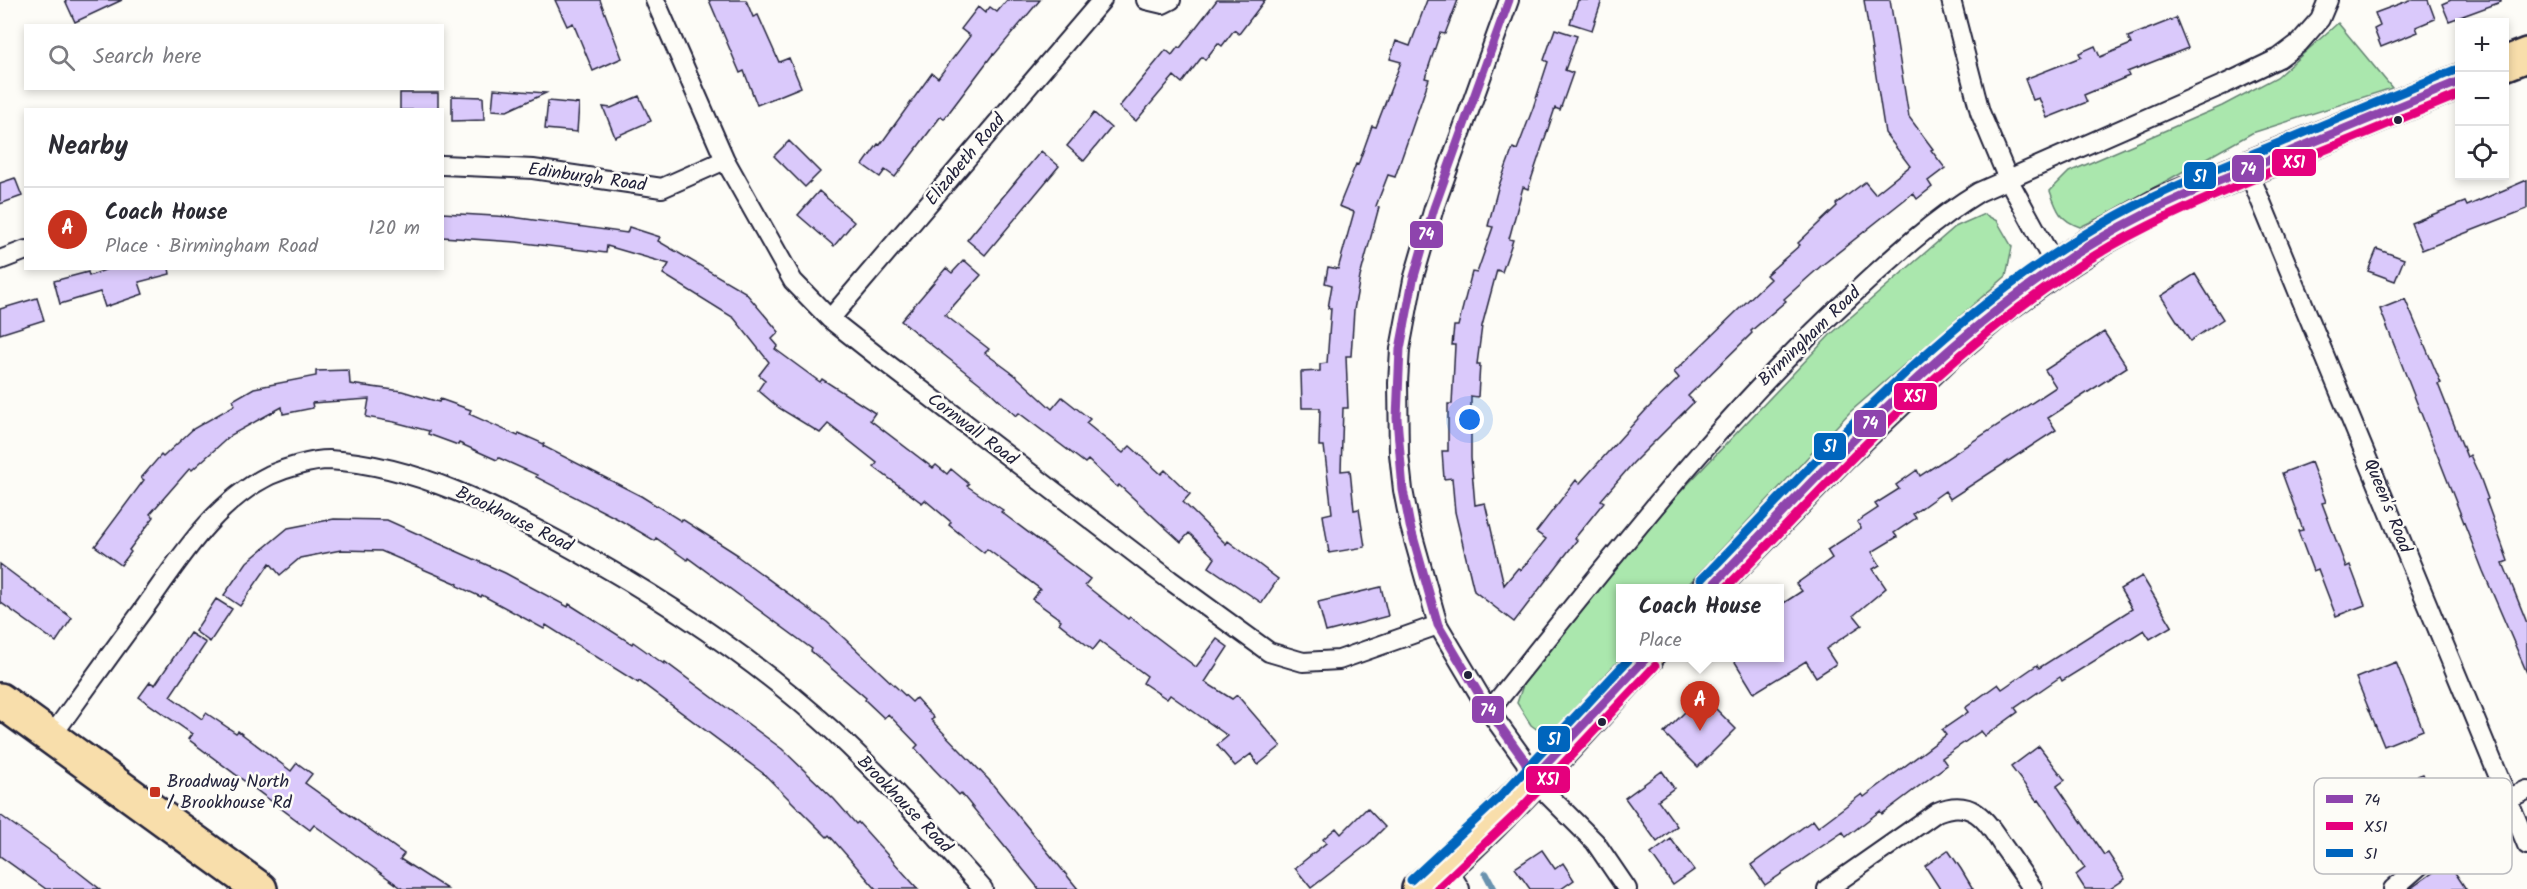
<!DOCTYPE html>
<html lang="en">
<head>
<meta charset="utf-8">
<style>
	body { margin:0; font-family:Kalam,sans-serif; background:#f2f2f3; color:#2b2b33 }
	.controls { position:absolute; right:18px; top:18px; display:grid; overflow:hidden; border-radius:0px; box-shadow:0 3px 9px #0003 }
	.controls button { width:54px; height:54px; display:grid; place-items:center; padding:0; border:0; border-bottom:2px solid #e1e1e2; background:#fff; color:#2b2b33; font:30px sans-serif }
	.you { position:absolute; left:1470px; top:420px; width:21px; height:21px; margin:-15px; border:4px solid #fff; border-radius:50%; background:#1a73e8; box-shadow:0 0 0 9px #1a73e833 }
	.badge { display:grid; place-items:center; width:39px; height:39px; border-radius:50%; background:#c8321e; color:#fff; font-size:20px; font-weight:700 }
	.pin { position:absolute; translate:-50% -50px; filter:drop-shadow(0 2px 3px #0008) }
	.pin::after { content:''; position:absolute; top:32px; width:21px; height:18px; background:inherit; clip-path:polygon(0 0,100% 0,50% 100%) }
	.popup { position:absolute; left:1616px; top:584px; width:168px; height:78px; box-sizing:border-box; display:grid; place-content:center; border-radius:0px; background:#fff; filter:drop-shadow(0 2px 4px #0005); font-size:20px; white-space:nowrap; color:#7c7c81 }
	.popup b { font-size:22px; color:#2b2b33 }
	.popup::after { content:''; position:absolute; left:50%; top:100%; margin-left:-12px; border:12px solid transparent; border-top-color:#fff }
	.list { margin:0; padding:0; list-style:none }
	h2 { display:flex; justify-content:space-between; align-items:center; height:78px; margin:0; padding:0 24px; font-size:26px }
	h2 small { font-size:20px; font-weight:400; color:#7c7c81 }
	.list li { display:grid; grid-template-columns:39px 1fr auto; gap:18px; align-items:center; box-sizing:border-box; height:84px; padding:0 24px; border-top:2px solid #e1e1e2 }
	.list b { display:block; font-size:22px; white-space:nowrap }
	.list p { margin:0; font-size:20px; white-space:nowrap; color:#7c7c81 }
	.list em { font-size:20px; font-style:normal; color:#7c7c81 }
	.icon { flex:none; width:33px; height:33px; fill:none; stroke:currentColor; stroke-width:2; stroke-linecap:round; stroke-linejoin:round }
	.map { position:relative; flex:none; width:2527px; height:889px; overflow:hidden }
	.search { position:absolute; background:#fff; box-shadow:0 3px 9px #0003; left:24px; top:24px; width:420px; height:66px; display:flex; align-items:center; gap:15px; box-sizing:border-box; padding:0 21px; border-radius:0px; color:#7c7c81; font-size:22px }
	.panel { position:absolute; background:#fff; box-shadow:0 3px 9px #0003; left:24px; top:108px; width:420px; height:162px; border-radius:0px }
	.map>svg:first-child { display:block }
</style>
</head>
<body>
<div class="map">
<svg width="2527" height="889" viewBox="0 0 2527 889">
	<rect width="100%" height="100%" fill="#fdfcf7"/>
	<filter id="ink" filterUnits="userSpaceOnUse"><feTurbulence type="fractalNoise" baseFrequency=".0167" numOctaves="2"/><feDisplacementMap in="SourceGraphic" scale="12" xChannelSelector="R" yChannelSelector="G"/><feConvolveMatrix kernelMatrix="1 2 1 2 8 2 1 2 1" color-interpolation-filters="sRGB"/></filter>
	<g filter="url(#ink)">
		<path fill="#aae7ad" stroke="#668474" stroke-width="1.5" d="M 2338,23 L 2392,88 L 2252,133 L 2105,215 L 2080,227 C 2060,220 2057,211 2050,191 L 2069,172 L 2222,106 L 2277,77 Z
			M 1984,214 L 1997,221 L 2012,247 L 2006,276 L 1850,412 L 1685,588 L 1620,588 L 1622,658 L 1549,738 L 1531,725 L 1517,703 L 1524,682 L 1666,507 L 1830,335 L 1955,227 Z"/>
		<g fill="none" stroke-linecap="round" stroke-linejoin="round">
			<path stroke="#6992ae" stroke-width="7" d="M 1486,874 L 1494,889"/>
		</g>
		<path fill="#dac9fb" stroke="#22223b" stroke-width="1.5" d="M 65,0 L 122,0 L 75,22 Z
			M 555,0 L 600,0 L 622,58 L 593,71 L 573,23 L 567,26 Z
			M 709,0 L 746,0 L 753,17 L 758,15 L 779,62 L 789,58 L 801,87 L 757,105 L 744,71 L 740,73 Z
			M 1007,0 L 1040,0 L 994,55 L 993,54 L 944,119 L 941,116 L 895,177 L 885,170 L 880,177 L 863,165 L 878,144 L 880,145 L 932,73 L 938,78 L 970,36 L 961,29 L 978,7 L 985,13 L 990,7 L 997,12 Z
			M 1217,0 L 1265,0 L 1239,34 L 1234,30 L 1222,46 L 1218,43 L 1205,60 L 1202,57 L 1182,83 L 1174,76 L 1136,121 L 1119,107 L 1166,50 L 1172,55 L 1178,47 L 1180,48 Z
			M 1427,0 L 1458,0 L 1445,34 L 1440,33 L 1425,78 L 1429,79 L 1395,177 L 1388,175 L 1376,206 L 1379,207 L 1360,277 L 1354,310 L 1351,356 L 1346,356 L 1348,408 L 1343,408 L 1341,471 L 1350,470 L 1354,510 L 1359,509 L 1365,547 L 1329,553 L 1323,515 L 1332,513 L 1324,446 L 1319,446 L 1320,408 L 1302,408 L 1301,372 L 1320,371 L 1320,364 L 1327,363 L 1331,308 L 1328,308 L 1332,285 L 1325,283 L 1328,267 L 1338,269 L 1354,212 L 1339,206 L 1356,164 L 1358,165 L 1372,126 L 1376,127 L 1401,62 L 1390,59 L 1396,41 L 1410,46 Z
			M 1578,0 L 1602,0 L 1592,30 L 1570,23 Z
			M 1864,0 L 1890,0 L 1909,117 L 1933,149 L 1931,150 L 1945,168 L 1928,181 L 1932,187 L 1917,199 L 1913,193 L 1821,266 L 1784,299 L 1786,301 L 1751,331 L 1752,333 L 1688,396 L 1694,402 L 1633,463 L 1601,500 L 1604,502 L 1575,538 L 1577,540 L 1514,622 L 1474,591 L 1455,512 L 1452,478 L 1444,479 L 1442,451 L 1448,451 L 1448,404 L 1452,404 L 1455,345 L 1452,345 L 1454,326 L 1458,326 L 1472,272 L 1477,273 L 1493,227 L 1488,226 L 1498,188 L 1513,148 L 1517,150 L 1533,108 L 1548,62 L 1544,60 L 1555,29 L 1577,36 L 1565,70 L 1573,73 L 1560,110 L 1555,108 L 1528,189 L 1523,187 L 1509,239 L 1513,240 L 1502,272 L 1497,270 L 1482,326 L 1477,364 L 1480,364 L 1478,397 L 1471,396 L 1471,458 L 1475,505 L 1485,503 L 1504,585 L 1518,568 L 1521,570 L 1546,539 L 1536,532 L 1576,480 L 1580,483 L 1645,411 L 1679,378 L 1674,372 L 1770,279 L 1766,275 L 1800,245 L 1798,243 L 1837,206 L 1836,204 L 1865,182 L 1875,194 L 1910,166 L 1885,133 Z
			M 2410,0 L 2428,0 L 2435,19 L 2416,27 L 2418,32 L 2381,47 L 2374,29 L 2380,26 L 2375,13 Z
			M 2451,0 L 2501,0 L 2501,2 L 2449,21 L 2442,4 Z
			M 2176,18 L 2188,48 L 2127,72 L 2129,76 L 2084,95 L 2087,102 L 2047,118 L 2039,98 L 2033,100 L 2025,79 L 2081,57 L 2079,53 L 2095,46 L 2100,57 L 2131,44 L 2128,37 Z
			M 494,89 L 546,93 L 507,111 L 492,110 Z
			M 400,93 L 438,93 L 438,110 L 400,110 Z
			M 452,96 L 483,97 L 484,120 L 452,121 Z
			M 639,96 L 651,121 L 615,137 L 603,107 L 611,108 Z
			M 548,101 L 579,104 L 577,132 L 545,129 Z
			M 1094,113 L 1111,128 L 1084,161 L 1067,146 Z
			M 789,141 L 820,172 L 805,187 L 774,156 Z
			M 1041,151 L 1059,166 L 985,255 L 967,240 Z
			M 15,178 L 22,196 L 0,204 L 0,183 Z
			M 2527,180 L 2527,209 L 2422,250 L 2411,223 L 2465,202 L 2467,206 Z
			M 819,191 L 854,222 L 834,246 L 798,215 Z
			M 442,213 L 512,217 L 627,233 L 629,227 L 660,237 L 658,241 L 745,292 L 779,332 L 772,339 L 778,346 L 775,349 L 820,382 L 822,379 L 875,413 L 870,420 L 933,468 L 936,465 L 947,474 L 951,469 L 969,484 L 967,486 L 1003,510 L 1001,512 L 1090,579 L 1085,585 L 1128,619 L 1130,617 L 1196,667 L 1217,639 L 1228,647 L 1205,682 L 1232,699 L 1237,695 L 1281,746 L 1258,765 L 1251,754 L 1235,766 L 1217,745 L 1228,736 L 1170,695 L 1167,699 L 1143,683 L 1147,676 L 1100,641 L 1093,650 L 1059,623 L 1061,620 L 1032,599 L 1040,589 L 987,549 L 984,553 L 949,525 L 951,522 L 925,500 L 922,503 L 874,467 L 877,463 L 828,424 L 820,433 L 779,408 L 758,390 L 765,380 L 759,375 L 769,362 L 734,318 L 663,274 L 669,264 L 607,246 L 606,253 L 516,242 L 442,237 Z
			M 2377,249 L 2404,259 L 2395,281 L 2368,271 Z
			M 964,260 L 981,275 L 945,315 L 989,349 L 985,353 L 1016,376 L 1052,409 L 1062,397 L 1090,419 L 1086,423 L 1123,453 L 1130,446 L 1161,474 L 1165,470 L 1190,494 L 1183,502 L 1226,544 L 1228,541 L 1278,579 L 1262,603 L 1209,567 L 1215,558 L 1189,533 L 1181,542 L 1119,485 L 1117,487 L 1088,460 L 1085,463 L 1019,413 L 1016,416 L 987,389 L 901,321 L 946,268 L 952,273 Z
			M 110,268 L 169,268 L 170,274 L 139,282 L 143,294 L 105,307 L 100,292 L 60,304 L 54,281 L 88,272 L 89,276 Z
			M 2195,274 L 2223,319 L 2190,341 L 2161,296 Z
			M 37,298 L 44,320 L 0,334 L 0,309 Z
			M 2405,299 L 2441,383 L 2438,384 L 2467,457 L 2470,455 L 2480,477 L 2488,499 L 2486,500 L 2508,561 L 2503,563 L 2527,623 L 2527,673 L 2483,571 L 2380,309 Z
			M 2104,332 L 2127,367 L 2048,418 L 2056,430 L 1950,499 L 1945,491 L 1913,514 L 1916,518 L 1894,533 L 1897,537 L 1872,552 L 1880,565 L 1873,569 L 1886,588 L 1854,615 L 1862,625 L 1826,649 L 1836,664 L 1816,677 L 1806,661 L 1754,693 L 1732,657 L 1779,657 L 1779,606 L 1802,591 L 1796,584 L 1832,558 L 1827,550 L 1861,528 L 1857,522 L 1878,508 L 1875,504 L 1899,489 L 1896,485 L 1917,470 L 1920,476 L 2056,387 L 2045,370 Z
			M 349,370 L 350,384 L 402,391 L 439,402 L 440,399 L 471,410 L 469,414 L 518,436 L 519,433 L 544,444 L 543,446 L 641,496 L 681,521 L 682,519 L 738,555 L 737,556 L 827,622 L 912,702 L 916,698 L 934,718 L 931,720 L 989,780 L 1078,889 L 1039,889 L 961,793 L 959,795 L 933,768 L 915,748 L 918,745 L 888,714 L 884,718 L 865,700 L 866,698 L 811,651 L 812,649 L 688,558 L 687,560 L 656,538 L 655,541 L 618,519 L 536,477 L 537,475 L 499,458 L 497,460 L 459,443 L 458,445 L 428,434 L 429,431 L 394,422 L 366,417 L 369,399 L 312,403 L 313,408 L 283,414 L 282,407 L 231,435 L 192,470 L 190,468 L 150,514 L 154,517 L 129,550 L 131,552 L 121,565 L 95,546 L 144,480 L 141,478 L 161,455 L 163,457 L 193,429 L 235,405 L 233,400 L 254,388 L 316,376 L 316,371 Z
			M 2311,462 L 2326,502 L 2322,503 L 2346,567 L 2350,565 L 2365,605 L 2336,616 L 2318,569 L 2313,571 L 2298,531 L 2303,530 L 2282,473 Z
			M 334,519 L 387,520 L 505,573 L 568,607 L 569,604 L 632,644 L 633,642 L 664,664 L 665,662 L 782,749 L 834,799 L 856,824 L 858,822 L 918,889 L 876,889 L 829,835 L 827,837 L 764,774 L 639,681 L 638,683 L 546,625 L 544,629 L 482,595 L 481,597 L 457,586 L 458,584 L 381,551 L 341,550 L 300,558 L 280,575 L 270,563 L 240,606 L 224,595 L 247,562 L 288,528 Z
			M 0,564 L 72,618 L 56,642 L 0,602 Z
			M 2142,576 L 2172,626 L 2150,639 L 2144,630 L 2062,681 L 2060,677 L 2015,708 L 2018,712 L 1985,736 L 1981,731 L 1942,758 L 1947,765 L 1882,814 L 1880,811 L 1846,837 L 1843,832 L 1765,885 L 1751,865 L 1813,820 L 1818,827 L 1862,794 L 1864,797 L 1946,735 L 1942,730 L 1968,712 L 1965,708 L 1998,684 L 2002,689 L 2037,665 L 2039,668 L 2132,609 L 2120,589 Z
			M 1381,587 L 1388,616 L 1326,632 L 1318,602 Z
			M 216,599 L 232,609 L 210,642 L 195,631 Z
			M 190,633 L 206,643 L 170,696 L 202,719 L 206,713 L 236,733 L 238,731 L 291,771 L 297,763 L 312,774 L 305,783 L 404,854 L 400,859 L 447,889 L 403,889 L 314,825 L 310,830 L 188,739 L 192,734 L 139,697 L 150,682 L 155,685 Z
			M 2396,662 L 2423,730 L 2384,746 L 2356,678 Z
			M 1702,695 L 1736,729 L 1698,767 L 1664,733 Z
			M 2039,746 L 2065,780 L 2057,786 L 2104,855 L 2108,853 L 2125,879 L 2110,889 L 2085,889 L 2076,875 L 2085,868 L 2039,800 L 2037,801 L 2011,767 Z
			M 1662,771 L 1674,788 L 1658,800 L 1677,826 L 1657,842 L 1625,798 Z
			M 2423,774 L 2442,819 L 2417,829 L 2408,808 L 2414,806 L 2404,781 Z
			M 1367,808 L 1385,827 L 1368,844 L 1311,888 L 1295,868 L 1326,843 L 1323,839 L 1336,828 L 1341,834 Z
			M 0,815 L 63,860 L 100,889 L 46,889 L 0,856 Z
			M 1671,839 L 1694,870 L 1673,885 L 1651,854 Z
			M 1542,850 L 1555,869 L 1563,863 L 1574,880 L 1561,889 L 1530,889 L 1515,868 Z
			M 1948,850 L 1961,869 L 1973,889 L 1940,889 L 1925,866 Z
			M 2448,862 L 2466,889 L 2410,889 Z"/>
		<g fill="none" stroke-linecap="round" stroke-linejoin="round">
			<g stroke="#22223b" stroke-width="22">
				<path id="street" d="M 655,0 L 725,160 L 793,281 L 830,319 L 877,356 L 1170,580 L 1269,652 L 1303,662 L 1339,660 L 1438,625
					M 1146,0 L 1163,4 L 1171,0
					M 1509,0 L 1434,208 L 1413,280 L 1400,349 L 1398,383 L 1399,454 L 1403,490 L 1410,526 L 1438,625 L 1489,711 L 1525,761 L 1532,779 L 1595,842 L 1627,889
					M 1951,0 L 1980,112 L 2008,179 L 2056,267
					M 442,165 L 533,169 L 662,188 L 725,160
					M 2247,168 L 2527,845
					M 0,260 L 26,250
					M 830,319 L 1102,0
					M 1489,711 C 1604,569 1715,422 1849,298 C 1890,260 1931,221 1979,192 L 2227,83 L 2279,58 L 2299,43 L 2320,19 L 2328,0
					M 51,737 C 82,694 112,652 143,610 C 179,560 213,503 270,475 C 286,468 312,460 329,460 C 416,465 496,507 571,548 C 664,599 755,659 833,731 C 886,780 935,835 983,889
					M 1446,866 L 1460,889
					M 1827,889 L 1937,812 C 1972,797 1986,820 2003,846 C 2013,860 2023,875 2033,889
					M 2393,889 L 2485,809 L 2527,790"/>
			</g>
			<g stroke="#22223b" stroke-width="38">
				<path id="highway" d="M 2504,64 L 2527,55
					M 1710,588 L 1840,454 L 1945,354 L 1997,310 L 2056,267 L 2103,237 L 2162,204 L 2460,81
					M 0,700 L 260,889
					M 1419,889 C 1501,820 1573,736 1646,658"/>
			</g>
			<use href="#street" stroke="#fdfcf7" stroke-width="18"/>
			<use href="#highway" stroke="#f8deab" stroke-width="33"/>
			<g stroke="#fdfcf7" stroke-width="14">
				<path id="bus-1" d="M 1509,0 L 1434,208 L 1413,280 L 1400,349 L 1397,418 L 1403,490 L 1410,526 L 1438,625 L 1489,711 L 1525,761 L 1532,779 L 1646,658
					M 1710,588 C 1830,464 1954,324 2105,236 C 2158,205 2215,182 2272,159 C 2334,133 2397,107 2460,81"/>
			</g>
			<g stroke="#fdfcf7" stroke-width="14">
				<path id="bus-2" d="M 1726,588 C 1844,467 1963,332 2111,246 C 2164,216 2219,193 2275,170 C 2337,145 2398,120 2460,94
					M 1437,889 L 1516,814 L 1655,666"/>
			</g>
			<g stroke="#fdfcf7" stroke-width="14">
				<path id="bus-3" d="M 1701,580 C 1823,454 1946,314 2099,226 C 2153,194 2209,172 2267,148 C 2330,122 2393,96 2455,70
					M 1411,880 L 1499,798 L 1630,658"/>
			</g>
			<use href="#bus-1" stroke="#8e44ad" stroke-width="9"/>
			<use href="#bus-2" stroke="#e5007d" stroke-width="9"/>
			<use href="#bus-3" stroke="#0065bd" stroke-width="9"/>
		</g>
	</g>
	<g fill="#22223b" stroke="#fdfcf7" stroke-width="2">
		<circle cx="2398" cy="120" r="5"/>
		<circle cx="1468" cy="675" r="5"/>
		<circle cx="1602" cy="722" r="5"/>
	</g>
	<rect fill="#c8321e" stroke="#fdfcf7" stroke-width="2" x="149" y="786" width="12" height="12" rx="3"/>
	<g text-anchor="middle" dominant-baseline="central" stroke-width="5" stroke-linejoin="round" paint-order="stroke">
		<g font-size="18" fill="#22223b" stroke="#fdfcf7">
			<text transform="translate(966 160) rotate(-50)">Elizabeth Road</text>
			<text transform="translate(587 178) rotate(8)">Edinburgh Road</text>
			<text transform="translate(1810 337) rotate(-44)">Birmingham Road</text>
			<text transform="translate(972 430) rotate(37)">Cornwall Road</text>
			<text transform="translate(2387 506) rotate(68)">Queen's Road</text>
			<text transform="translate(514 520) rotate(26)">Brookhouse Road</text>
			<text transform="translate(904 805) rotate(46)">Brookhouse Road</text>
		</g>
		<g font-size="18" fill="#22223b" stroke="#fdfcf7" text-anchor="start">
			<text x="167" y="782">Broadway North<tspan x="167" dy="21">/ Brookhouse Rd</tspan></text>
		</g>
	</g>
	<rect x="2314" y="778" width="198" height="96" rx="9" fill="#fdfcf7" stroke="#bbbbbf" stroke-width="1.5"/>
	<rect x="2326" y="795" width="27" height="8" fill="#8e44ad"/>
	<rect x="2326" y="822" width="27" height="8" fill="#e5007d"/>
	<rect x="2326" y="849" width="27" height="8" fill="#0065bd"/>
	<g font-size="16" fill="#22223b">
		<text x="2364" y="805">74</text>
		<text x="2364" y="832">X51</text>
		<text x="2364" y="859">51</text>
	</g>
	<g stroke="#fdfcf7" stroke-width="2">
		<rect x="2271" y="148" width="46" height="29" rx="6" fill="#e5007d"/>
		<rect x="2231" y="154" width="34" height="29" rx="6" fill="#8e44ad"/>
		<rect x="2183" y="161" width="34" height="29" rx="6" fill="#0065bd"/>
		<rect x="1409" y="220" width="35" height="29" rx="6" fill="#8e44ad"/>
		<rect x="1893" y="382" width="45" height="29" rx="6" fill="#e5007d"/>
		<rect x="1853" y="409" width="34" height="29" rx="6" fill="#8e44ad"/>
		<rect x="1813" y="432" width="34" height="29" rx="6" fill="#0065bd"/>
		<rect x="1471" y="695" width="34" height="29" rx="6" fill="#8e44ad"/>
		<rect x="1537" y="725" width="34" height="28" rx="6" fill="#0065bd"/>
		<rect x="1525" y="765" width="46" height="29" rx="6" fill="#e5007d"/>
	</g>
	<g font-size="16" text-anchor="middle" font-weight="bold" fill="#fff">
		<text x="2294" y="168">X51</text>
		<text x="2248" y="175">74</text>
		<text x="2200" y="182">51</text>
		<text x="1426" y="240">74</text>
		<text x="1915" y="402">X51</text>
		<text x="1870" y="429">74</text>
		<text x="1830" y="452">51</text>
		<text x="1488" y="716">74</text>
		<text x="1554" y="745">51</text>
		<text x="1548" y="785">X51</text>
	</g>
</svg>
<div class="controls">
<button>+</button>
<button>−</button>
<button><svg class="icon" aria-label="locate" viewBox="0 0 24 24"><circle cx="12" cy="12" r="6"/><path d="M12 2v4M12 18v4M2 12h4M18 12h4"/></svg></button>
</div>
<div class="you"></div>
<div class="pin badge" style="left:1700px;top:731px">A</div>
<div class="popup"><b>Coach House</b>Place</div>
<div class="search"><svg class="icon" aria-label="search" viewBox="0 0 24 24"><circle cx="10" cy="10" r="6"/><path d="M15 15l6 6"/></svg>Search here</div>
<section class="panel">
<h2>Nearby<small></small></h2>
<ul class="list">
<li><span class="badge">A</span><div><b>Coach House</b><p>Place · Birmingham Road</p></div><em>120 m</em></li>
</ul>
</section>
</div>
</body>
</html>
